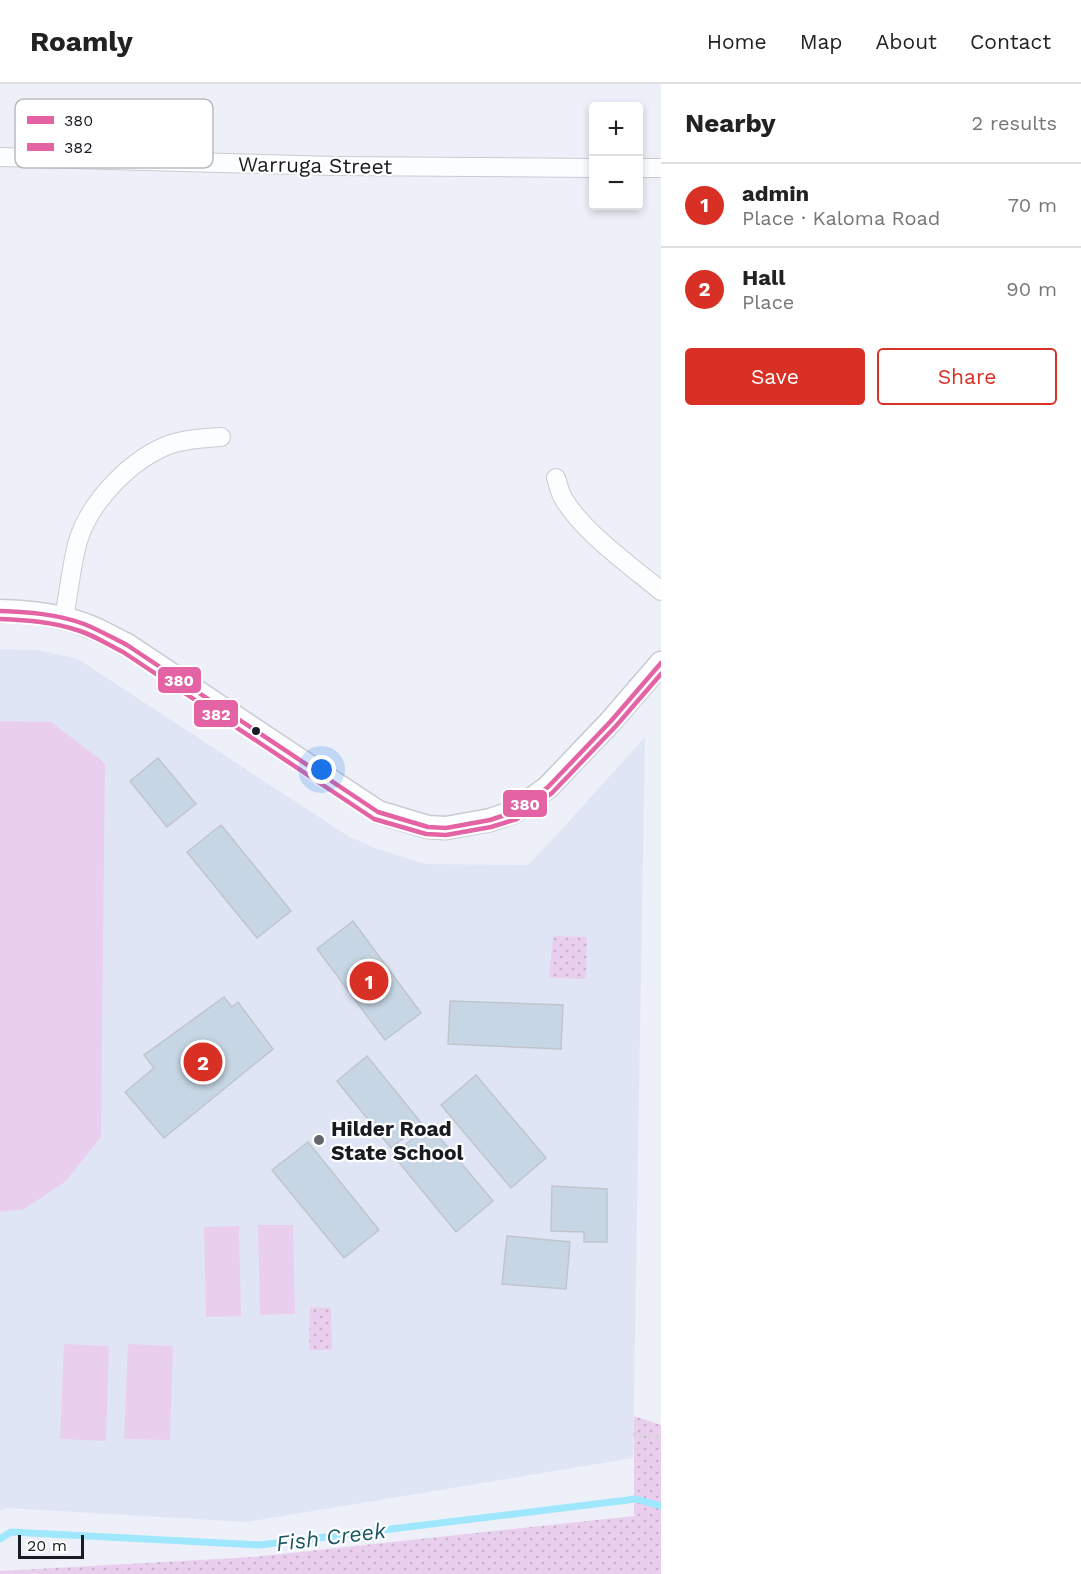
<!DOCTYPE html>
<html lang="en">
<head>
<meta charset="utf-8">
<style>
	body { margin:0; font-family:"Work Sans",sans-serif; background:#f2f2f2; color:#222 }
	.controls { position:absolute; right:18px; top:18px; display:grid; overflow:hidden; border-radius:6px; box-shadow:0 3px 9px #0003 }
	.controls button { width:54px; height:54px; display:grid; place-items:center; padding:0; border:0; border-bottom:2px solid #e0e0e0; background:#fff; color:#222; font:30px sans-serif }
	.scale { position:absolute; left:18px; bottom:15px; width:66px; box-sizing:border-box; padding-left:6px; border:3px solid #191b22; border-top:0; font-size:16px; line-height:21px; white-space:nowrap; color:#191b22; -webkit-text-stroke:4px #fff; paint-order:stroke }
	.you { position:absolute; left:322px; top:686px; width:21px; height:21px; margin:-15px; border:4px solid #fff; border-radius:50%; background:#1a73e8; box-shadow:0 0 0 9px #1a73e833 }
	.badge { display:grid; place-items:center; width:39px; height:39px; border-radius:50%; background:#d93025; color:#fff; font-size:20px; font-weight:700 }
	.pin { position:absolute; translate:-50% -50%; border:3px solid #fff; box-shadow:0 2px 6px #0006 }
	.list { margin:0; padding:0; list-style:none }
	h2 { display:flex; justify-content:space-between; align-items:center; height:78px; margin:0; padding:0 24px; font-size:26px }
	h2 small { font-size:20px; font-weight:400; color:#767676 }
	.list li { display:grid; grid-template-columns:39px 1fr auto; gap:18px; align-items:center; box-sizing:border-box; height:84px; padding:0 24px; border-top:2px solid #e0e0e0 }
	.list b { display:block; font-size:22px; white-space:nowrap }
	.list p { margin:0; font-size:20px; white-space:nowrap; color:#767676 }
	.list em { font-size:20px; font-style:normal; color:#767676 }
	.actions { display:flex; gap:12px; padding:18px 24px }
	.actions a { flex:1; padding:14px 0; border:2px solid #d93025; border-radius:6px; text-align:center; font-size:21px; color:#d93025 }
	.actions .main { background:#d93025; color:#fff }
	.map { position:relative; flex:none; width:661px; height:1490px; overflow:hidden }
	header { display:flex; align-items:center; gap:36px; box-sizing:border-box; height:84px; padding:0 30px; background:#fff; border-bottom:2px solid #e0e0e0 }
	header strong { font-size:28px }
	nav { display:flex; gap:33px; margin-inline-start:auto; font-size:21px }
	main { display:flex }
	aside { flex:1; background:#fff }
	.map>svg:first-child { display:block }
</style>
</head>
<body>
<header>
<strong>Roamly</strong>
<nav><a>Home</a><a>Map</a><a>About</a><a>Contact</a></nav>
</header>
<main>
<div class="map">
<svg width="661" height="1490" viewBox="0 0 661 1490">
	<defs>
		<pattern id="park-dots" width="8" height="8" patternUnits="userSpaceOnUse" patternTransform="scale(1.5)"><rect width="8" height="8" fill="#e9cfed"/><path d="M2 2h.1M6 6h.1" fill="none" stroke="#c7b1cb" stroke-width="1.8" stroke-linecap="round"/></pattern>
	</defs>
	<rect width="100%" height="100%" fill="#edf0f9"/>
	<path fill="#e0e5f6" d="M 0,565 L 38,566 L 78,575 L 348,752 L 375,764 L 425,780 L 528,781 L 563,744 L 645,653 L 633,1374 L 247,1438 L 6,1424 L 0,1427 Z"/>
	<path fill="url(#park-dots)" d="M 553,852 L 587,853 L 586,895 L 549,894 Z
		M 310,1223 L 331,1224 L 332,1266 L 309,1266 Z
		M 634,1332 L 661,1341 L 661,1490 L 0,1490 L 0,1487 L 253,1473 L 634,1432 Z"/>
	<path fill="#e9cfed" d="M 0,637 L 51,638 L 105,679 L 101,1053 L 66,1097 L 24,1125 L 0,1128 Z
		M 258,1141 L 293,1141 L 295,1230 L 260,1231 Z
		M 239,1142 L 241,1232 L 206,1233 L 204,1143 Z
		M 64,1260 L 109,1262 L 106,1357 L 60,1355 Z
		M 128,1260 L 173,1262 L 170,1356 L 124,1355 Z"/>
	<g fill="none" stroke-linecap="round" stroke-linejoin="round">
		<path stroke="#9ee7fc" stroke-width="7" d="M 0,1455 L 11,1448 L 260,1461 L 636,1415 L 661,1422"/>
	</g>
	<path fill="#c7d6e4" stroke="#c0c5cc" stroke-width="1.5" d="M 158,674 L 196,720 L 167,743 L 130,697 Z
		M 221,741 L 291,827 L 257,854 L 187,768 Z
		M 353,837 L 421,929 L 385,956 L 317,865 Z
		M 224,913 L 232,923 L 238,918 L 273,965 L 164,1054 L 125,1008 L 154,984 L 144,971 Z
		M 450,917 L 563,921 L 561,965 L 448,960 Z
		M 367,972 L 422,1040 L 391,1064 L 337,997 Z
		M 476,991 L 546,1074 L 511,1104 L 441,1021 Z
		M 429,1041 L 493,1117 L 456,1148 L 393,1071 Z
		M 308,1058 L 379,1146 L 344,1174 L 272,1086 Z
		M 552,1102 L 607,1105 L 607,1158 L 584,1158 L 584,1148 L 551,1147 Z
		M 507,1152 L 570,1158 L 566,1205 L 502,1200 Z"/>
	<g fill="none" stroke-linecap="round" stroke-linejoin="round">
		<g stroke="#c8cbd2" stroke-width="20">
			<path id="minor" d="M 0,73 L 335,82 L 594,84
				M 638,84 L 661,84
				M 556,394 C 558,399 559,406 562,412 C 580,446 631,482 661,507
				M 64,534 C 69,508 71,482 78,457 C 90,417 132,374 171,360 C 187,355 204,354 221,353"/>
		</g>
		<g stroke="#c8cbd2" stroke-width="25">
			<path id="tertiary" d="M 0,527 C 32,528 64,531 93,544 C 105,549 116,556 127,561 L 378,728 L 428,743 L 446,744 L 490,736 L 514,728 L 548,703 L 611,637 L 661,579"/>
		</g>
		<path stroke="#d5d6d9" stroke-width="4" stroke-dasharray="3 4.5" stroke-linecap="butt" d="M 633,1350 L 661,1355"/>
		<use href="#minor" stroke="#fcfdfe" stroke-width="18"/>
		<use href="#tertiary" stroke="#fcfdfe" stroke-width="22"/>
		<g stroke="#fff" stroke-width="9">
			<path id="bus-1" d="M 0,527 C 28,528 57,530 84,540 C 99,546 113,554 127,561 L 378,728 L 428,743 L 446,744 L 490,736 L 514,728 L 548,703 L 611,637 L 661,579"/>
		</g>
		<g stroke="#fff" stroke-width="9">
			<path id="bus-2" d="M 0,535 C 27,536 54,538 80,547 C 95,552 109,561 123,568 L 374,735 L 426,750 L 446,751 L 491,743 L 517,735 L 552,709 L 616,642 L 661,590"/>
		</g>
		<use href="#bus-1" stroke="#e463a4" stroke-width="4.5"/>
		<use href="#bus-2" stroke="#e463a4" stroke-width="4.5"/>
	</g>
	<circle fill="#191b22" stroke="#fff" stroke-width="2" cx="256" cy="647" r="5"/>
	<circle fill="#63666d" stroke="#fff" stroke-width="2" cx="319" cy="1056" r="6"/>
	<g text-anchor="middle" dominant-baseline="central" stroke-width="4.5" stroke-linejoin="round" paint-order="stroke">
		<g font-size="21" fill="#191b22" stroke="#fff">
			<text transform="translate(315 81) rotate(1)">Warruga Street</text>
		</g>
		<g font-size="21" font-weight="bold" fill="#191b22" stroke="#fff" text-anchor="start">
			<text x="331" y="1044">Hilder Road<tspan x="331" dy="24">State School</tspan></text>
		</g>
		<g font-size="22" font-style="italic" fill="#1b5664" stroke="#fff">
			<text transform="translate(331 1453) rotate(-7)">Fish Creek</text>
		</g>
	</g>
	<rect x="15" y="15" width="198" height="69" rx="9" fill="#fff" stroke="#babbbd" stroke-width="1.5"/>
	<rect x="27" y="32" width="27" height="8" fill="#e463a4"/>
	<rect x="27" y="59" width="27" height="8" fill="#e463a4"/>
	<g font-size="16" fill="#191b22">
		<text x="64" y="42">380</text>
		<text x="64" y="69">382</text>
	</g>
	<g stroke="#fff" stroke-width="2">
		<rect x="157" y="582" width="45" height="28" rx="6" fill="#e463a4"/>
		<rect x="193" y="615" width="46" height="29" rx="6" fill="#e463a4"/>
		<rect x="502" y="705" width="46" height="29" rx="6" fill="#e463a4"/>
	</g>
	<g font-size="16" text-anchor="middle" font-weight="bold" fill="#fff">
		<text x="179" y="602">380</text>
		<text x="216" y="636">382</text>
		<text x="525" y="726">380</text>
	</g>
</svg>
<div class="controls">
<button>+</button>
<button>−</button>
</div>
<div class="scale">20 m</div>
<div class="you"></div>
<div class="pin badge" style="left:369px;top:897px">1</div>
<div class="pin badge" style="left:203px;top:978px">2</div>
</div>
<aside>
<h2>Nearby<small>2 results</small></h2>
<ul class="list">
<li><span class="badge">1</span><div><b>admin</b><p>Place · Kaloma Road</p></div><em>70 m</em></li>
<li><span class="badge">2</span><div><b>Hall</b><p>Place</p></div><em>90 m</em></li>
</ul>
<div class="actions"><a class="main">Save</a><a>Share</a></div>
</aside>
</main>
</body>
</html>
